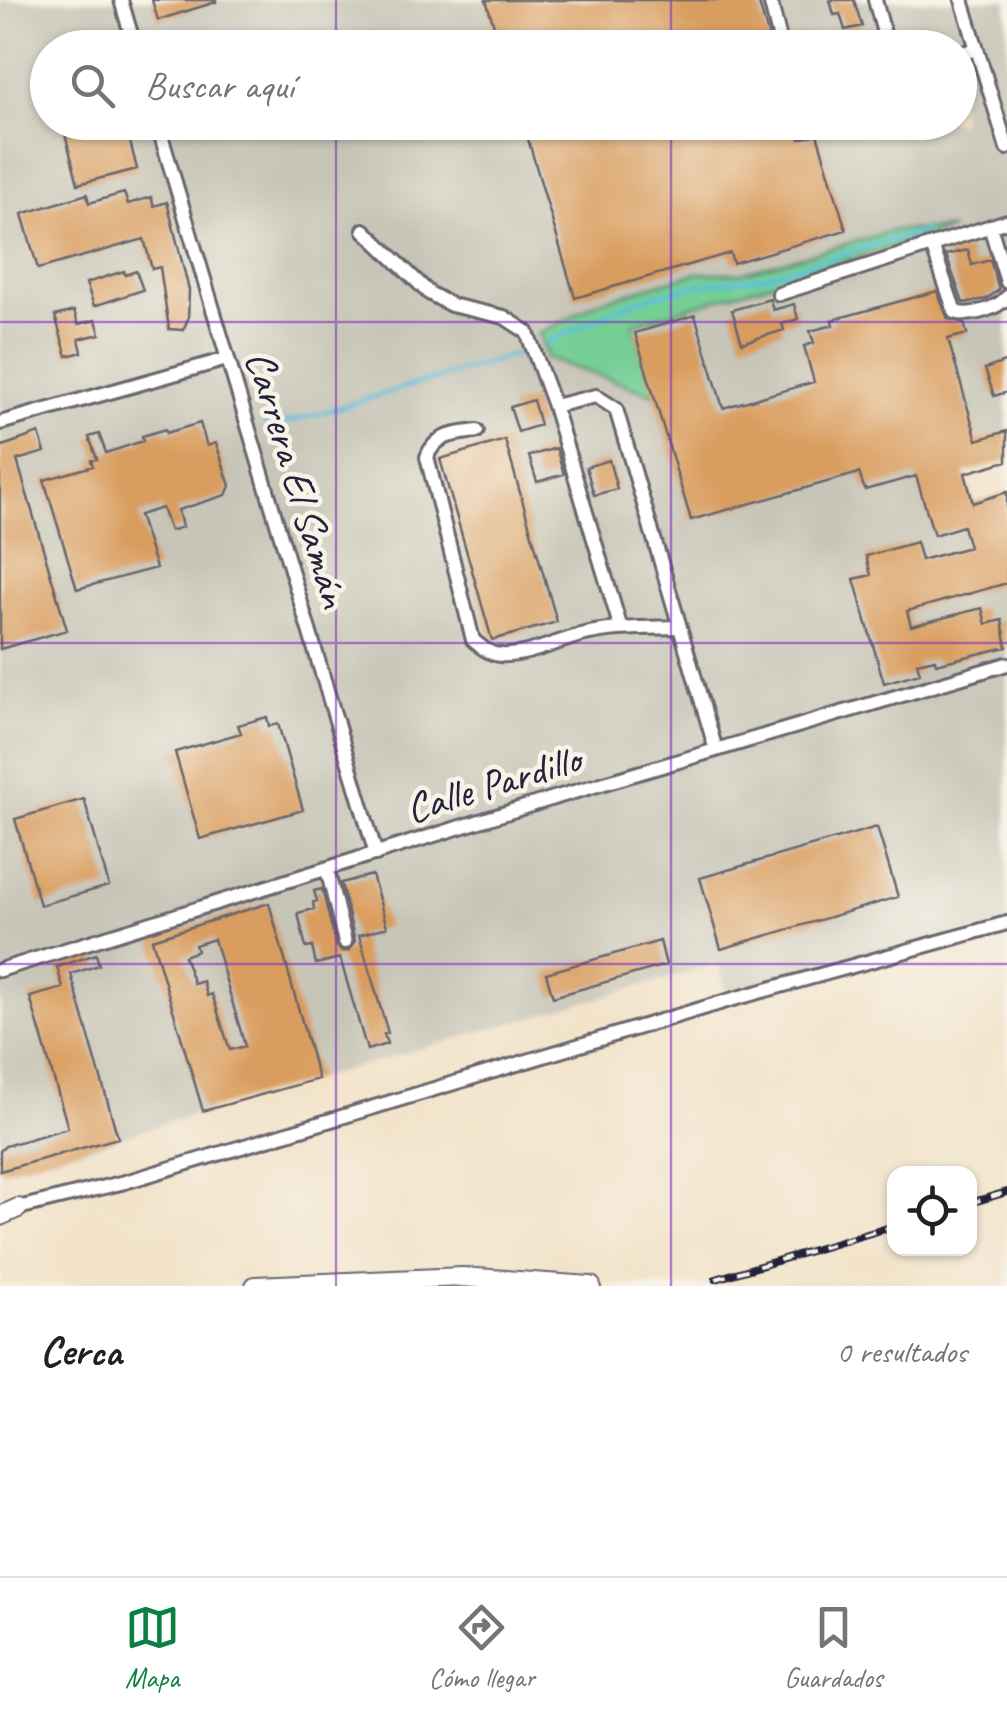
<!DOCTYPE html>
<html lang="es">
<head>
<meta charset="utf-8">
<style>
	body { margin:0; font-family:Caveat,sans-serif; background:#f6f6f6; color:#202124 }
	.controls { position:absolute; right:30px; bottom:30px; display:grid; overflow:hidden; border-radius:20px; box-shadow:0 2px 8px #0004 }
	.controls button { width:90px; height:90px; display:grid; place-items:center; padding:0; border:0; border-bottom:2px solid #e0e0e0; background:#fff; color:#202124; font:50px sans-serif }
	.list { margin:0; padding:0; list-style:none }
	h2 { display:flex; justify-content:space-between; align-items:center; height:130px; margin:0; padding:0 40px; font-size:42px }
	h2 small { font-size:32px; font-weight:400; color:#757577 }
	.icon { flex:none; width:55px; height:55px; fill:none; stroke:currentColor; stroke-width:2; stroke-linecap:round; stroke-linejoin:round }
	.map { position:relative; flex:none; width:1007px; height:1286px; overflow:hidden }
	.search { position:absolute; background:#fff; box-shadow:0 2px 8px #0004; left:30px; right:30px; top:30px; height:110px; display:flex; align-items:center; gap:25px; box-sizing:border-box; padding:0 35px; border-radius:55px; color:#757577; font-size:38px }
	.sheet { height:290px; background:#fff }
	nav { display:flex; justify-content:space-around; align-items:center; box-sizing:border-box; height:140px; border-top:2px solid #e0e0e0; background:#fff; font-size:28px; color:#757577 }
	nav a { display:grid; justify-items:center; gap:5px }
	nav .on { color:#0b8043 }
	.map>svg:first-child { display:block }
</style>
</head>
<body>
<div class="map">
<svg width="1007" height="1286" viewBox="0 0 1007 1286">
	<rect width="100%" height="100%" fill="#f7f3e8"/>
	<filter id="ink" filterUnits="userSpaceOnUse"><feTurbulence type="fractalNoise" baseFrequency=".01" numOctaves="2"/><feDisplacementMap in="SourceGraphic" scale="20" xChannelSelector="R" yChannelSelector="G"/><feConvolveMatrix kernelMatrix="1 2 1 2 8 2 1 2 1" color-interpolation-filters="sRGB"/></filter>
	<filter id="wash" filterUnits="userSpaceOnUse"><feTurbulence type="fractalNoise" baseFrequency=".0048" numOctaves="4" result="noise"/><feDisplacementMap in="SourceGraphic" scale="40" xChannelSelector="R" yChannelSelector="G"/><feGaussianBlur stdDeviation="2.25" result="paint"/><feColorMatrix in="noise" values="0 0 0 0 0 0 0 0 0 0 0 0 0 0 0 0 0 1.4 0 .05"/><feComposite in="paint" operator="in"/></filter>
	<g filter="url(#wash)">
		<rect width="100%" height="100%" fill="#f2e2c8"/>
		<path fill="#c7c5b8" fill-rule="evenodd" d="M 0,0 L 1007,0 L 1007,430 L 956,446 L 968,484 L 954,488 L 969,547 L 934,557 L 1007,583 L 1007,923 L 730,1000 L 718,964 L 203,1111 L 75,1152 L 74,1149 L 0,1171 ZM 48,48 L 960,48 L 960,122 L 48,122 ZM 896,231 L 946,231 L 632,324 L 653,393 L 600,301 L 696,273 L 741,273 Z"/>
		<path fill="#74ce94" stroke="#4b7868" stroke-width="2.5" d="M 952,229 L 633,324 L 654,394 L 547,359 L 539,334 L 600,301 L 696,273 L 741,273 L 896,230 Z"/>
		<g fill="none" stroke-linecap="round" stroke-linejoin="round">
			<path stroke="#5cbfda" stroke-width="4" d="M 546,343 L 640,299 L 697,285 L 760,277 L 923,231
				M 264,424 L 290,422 L 521,353"/>
		</g>
		<g id="blocks">
			<path fill="#d99d5f" fill-rule="evenodd" d="M 152,0 L 216,0 L 216,2 L 158,20 Z
				M 486,0 L 758,0 L 772,48 L 501,48 Z
				M 830,0 L 854,0 L 862,26 L 845,30 L 840,14 L 834,15 Z
				M 62,122 L 125,122 L 137,169 L 78,184 Z
				M 523,122 L 795,122 L 800,139 L 817,134 L 846,230 L 733,263 L 730,253 L 575,298 Z
				M 124,193 L 128,204 L 151,197 L 154,206 L 167,202 L 189,290 L 188,319 L 183,330 L 169,329 L 160,267 L 152,269 L 144,239 L 38,269 L 22,214 L 87,194 L 89,203 Z
				M 968,250 L 972,265 L 990,260 L 999,290 L 986,299 L 963,303 L 946,255 Z
				M 124,271 L 125,275 L 136,271 L 143,290 L 94,306 L 86,283 Z
				M 937,291 L 948,319 L 964,323 L 967,334 L 948,339 L 977,440 L 1007,431 L 1007,461 L 965,473 L 973,503 L 1007,492 L 1007,583 L 907,611 L 911,626 L 982,608 L 986,624 L 1002,620 L 1007,647 L 936,664 L 935,659 L 917,663 L 920,673 L 884,683 L 854,579 L 871,575 L 866,556 L 916,542 L 921,560 L 969,547 L 963,526 L 934,535 L 916,476 L 865,490 L 859,473 L 691,520 L 635,333 L 695,315 L 723,408 L 814,382 L 804,346 L 814,343 L 810,331 L 833,325 L 832,320 Z
				M 770,299 L 773,310 L 794,304 L 798,319 L 782,324 L 784,330 L 742,343 L 732,310 Z
				M 74,311 L 78,324 L 96,320 L 100,334 L 79,339 L 82,352 L 67,356 L 55,316 Z
				M 1007,361 L 1007,392 L 994,396 L 985,369 Z
				M 533,400 L 540,425 L 518,432 L 510,407 Z
				M 200,423 L 207,446 L 216,443 L 230,486 L 226,495 L 178,510 L 182,527 L 170,531 L 162,508 L 139,515 L 156,568 L 77,589 L 44,480 L 93,466 L 91,460 L 97,459 L 89,437 L 99,434 L 106,453 L 143,441 L 142,436 L 165,429 L 166,433 Z
				M 39,433 L 45,452 L 17,460 L 67,630 L 0,649 L 0,447 Z
				M 505,440 L 557,622 L 492,640 L 440,459 Z
				M 556,448 L 564,474 L 537,482 L 529,456 Z
				M 609,460 L 617,489 L 594,495 L 586,467 Z
				M 267,717 L 269,726 L 278,724 L 303,810 L 200,839 L 175,752 L 241,733 L 238,725 Z
				M 84,799 L 109,886 L 40,905 L 15,819 Z
				M 877,827 L 898,897 L 721,949 L 700,878 Z
				M 372,875 L 387,927 L 359,935 L 388,1033 L 384,1034 L 387,1044 L 367,1050 L 340,958 L 316,964 L 312,947 L 306,948 L 298,913 L 314,909 L 313,902 L 317,901 L 314,891 L 322,889 L 336,945 L 341,951 L 348,951 L 355,941 L 341,883 Z
				M 269,903 L 318,1079 L 203,1111 L 152,939 ZM 214,939 L 245,1046 L 230,1050 L 212,994 L 207,996 L 203,981 L 194,984 L 184,956 L 197,951 L 195,945 Z
				M 660,941 L 666,965 L 553,997 L 546,973 Z
				M 96,954 L 99,965 L 71,974 L 118,1138 L 0,1171 L 0,1151 L 5,1146 L 68,1128 L 30,997 L 63,988 L 57,967 Z"/>
		</g>
	</g>
	<g filter="url(#ink)">
		<use href="#blocks" fill-opacity="0" stroke="#6b656c" stroke-width="2.5"/>
		<g fill="none" stroke-linecap="round" stroke-linejoin="round">
			<g stroke="#6b656c" stroke-width="18">
				<path id="minor" d="M 121,0 L 135,48
					M 770,0 L 782,48
					M 875,0 L 888,48
					M 962,0 L 1007,148
					M 960,54 L 976,49
					M 157,122 L 376,854
					M 990,226 L 1007,282
					M 364,230 L 429,293 L 451,305 L 504,317 L 527,332 L 554,406 L 621,629
					M 932,245 L 955,312 C 970,317 997,309 1007,297
					M 779,294 L 1007,221
					M 554,406 L 596,396 L 616,409 L 716,750
					M 0,423 L 227,359
					M 477,431 C 456,434 435,434 427,457 L 473,640 C 481,647 489,654 500,655 C 527,657 559,640 585,634 C 616,627 648,628 679,627
					M 327,869 L 345,942
					M 0,970 L 557,797 L 1007,664
					M 18,1208 L 125,1182 L 730,1000 L 1007,923"/>
			</g>
			<g stroke="#6b656c" stroke-width="22">
				<path id="highway" d="M 0,1216 L 18,1208
					M 255,1286 L 462,1277 L 591,1286"/>
			</g>
			<use href="#minor" stroke="#fff" stroke-width="12"/>
			<use href="#highway" stroke="#fff" stroke-width="18"/>
			<g stroke="#22223b" stroke-width="8">
				<path id="rail" d="M 970,1203 L 1007,1192
					M 716,1279 L 894,1226"/>
			</g>
			<use href="#rail" stroke="#f7f3e8" stroke-width="4" stroke-dasharray="11" stroke-linecap="butt"/>
		</g>
	</g>
	<path fill="none" stroke="#7b2cbf" stroke-width="2.5" stroke-opacity="0.55" d="M 336,0 L 336,48M 671,0 L 671,48M 336,122 L 336,1286M 671,122 L 671,1286M 0,322 L 1007,322M 0,643 L 1007,643M 0,964 L 1007,964"/>
	<g text-anchor="middle" dominant-baseline="central" stroke-width="9" stroke-linejoin="round" paint-order="stroke">
		<g font-size="42" fill="#22223b" stroke="#f7f3e8">
			<text transform="translate(297 479) rotate(73)">Carrera El Samán</text>
			<text transform="translate(493 784) rotate(-17)">Calle Pardillo</text>
		</g>
	</g>
</svg>
<div class="controls">
<button><svg class="icon" aria-label="locate" viewBox="0 0 24 24"><circle cx="12" cy="12" r="6"/><path d="M12 2v4M12 18v4M2 12h4M18 12h4"/></svg></button>
</div>
<div class="search"><svg class="icon" aria-label="search" viewBox="0 0 24 24"><circle cx="10" cy="10" r="6"/><path d="M15 15l6 6"/></svg>Buscar aquí</div>
</div>
<section class="sheet">
<h2>Cerca<small>0 resultados</small></h2>
<ul class="list">
</ul>
</section>
<nav>
<a class="on"><svg class="icon" aria-label="map" viewBox="0 0 24 24"><path d="M3 6l6-2 6 2 6-2v14l-6 2-6-2-6 2zM9 4v14M15 6v14"/></svg>Mapa</a>
<a><svg class="icon" aria-label="directions" viewBox="0 0 24 24"><path d="M12 3l9 9-9 9-9-9zM9 14v-3h6M13 9l2 2-2 2"/></svg>Cómo llegar</a>
<a><svg class="icon" aria-label="saved" viewBox="0 0 24 24"><path d="M7 4h10v16l-5-4-5 4z"/></svg>Guardados</a>
</nav>
</body>
</html>
